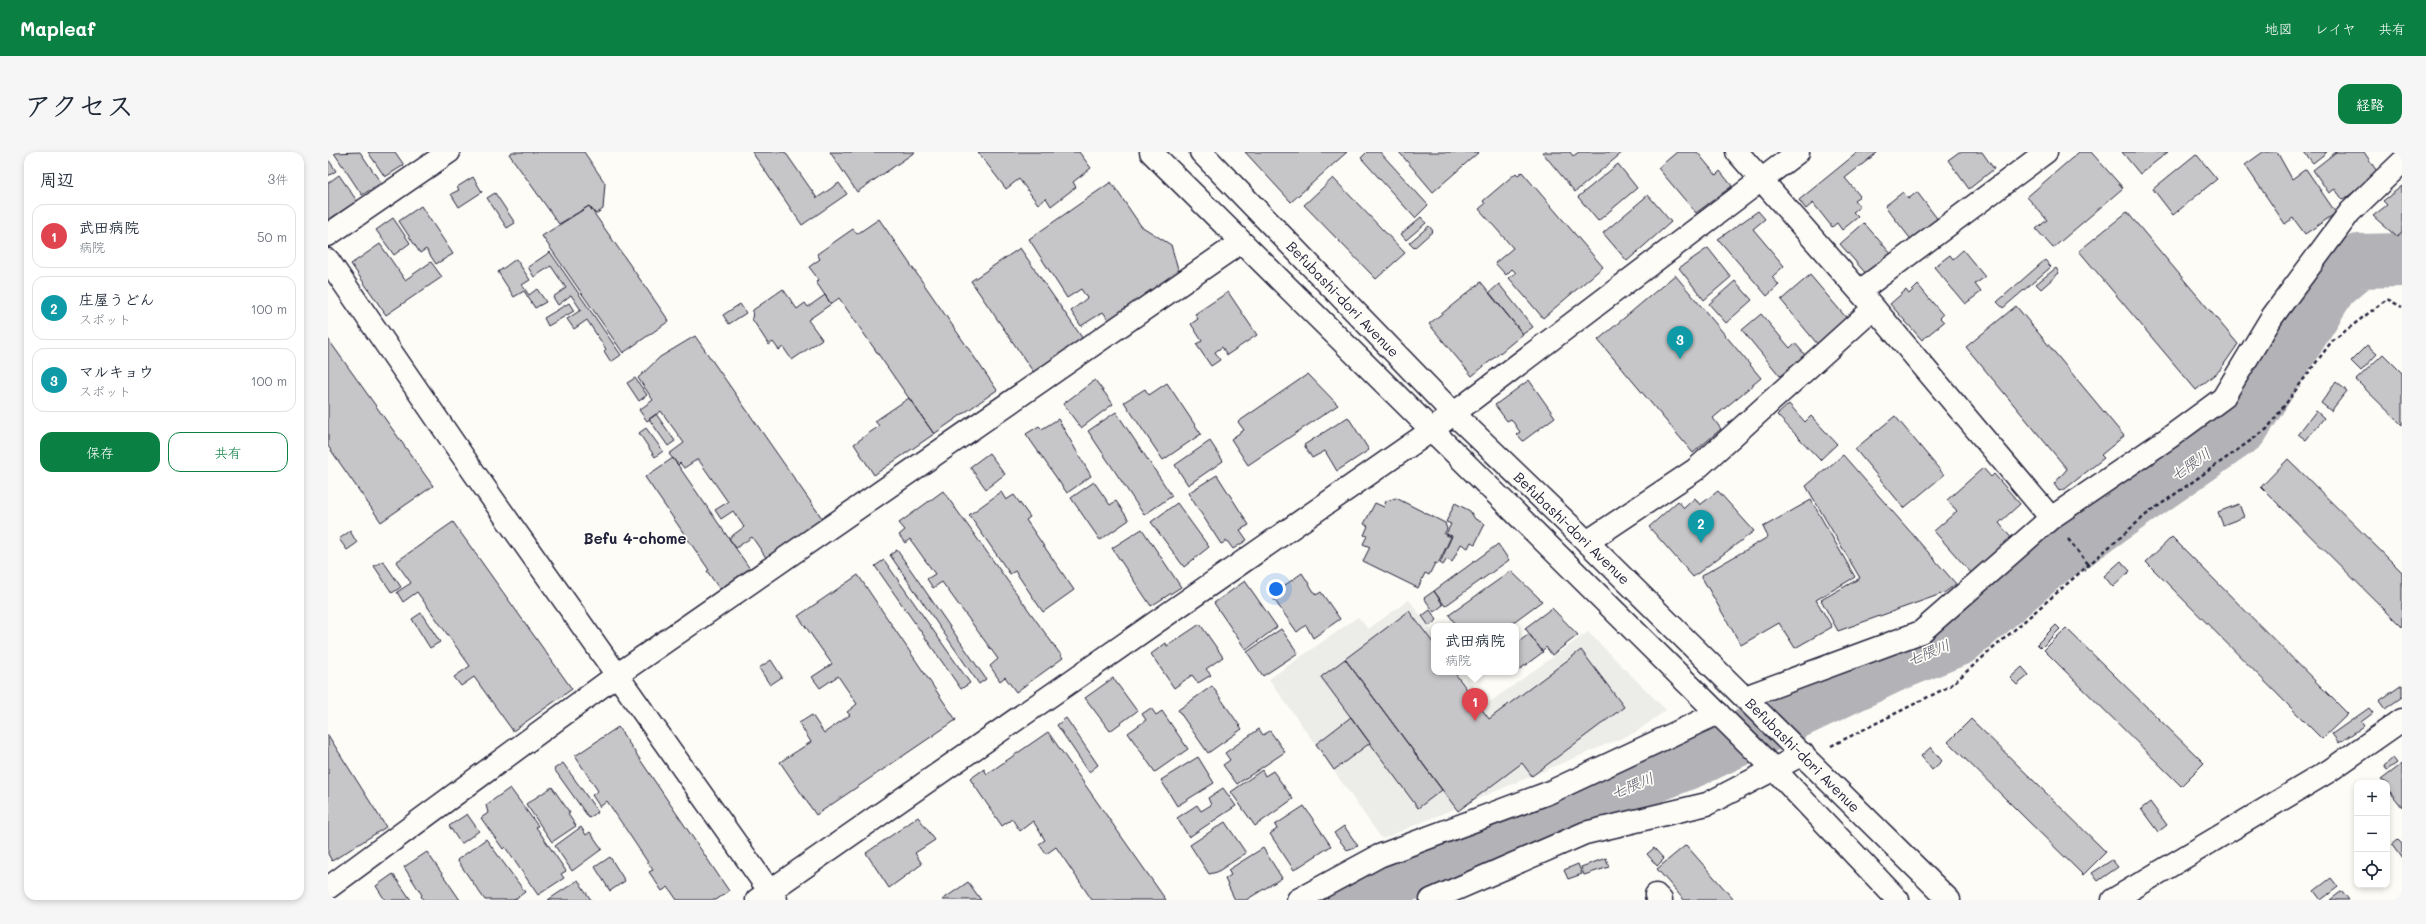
<!DOCTYPE html>
<html lang="ja">
<head>
<meta charset="utf-8">
<style>
	body { margin:0; font-family:Mali,"Klee One",sans-serif; background:#f6f6f7; color:#1f2937 }
	.controls { position:absolute; right:12px; bottom:12px; display:grid; overflow:hidden; border-radius:8px; box-shadow:0 2px 6px #0003 }
	.controls button { width:36px; height:36px; display:grid; place-items:center; padding:0; border:0; border-bottom:1px solid #e0e1e3; background:#fff; color:#1f2937; font:20px sans-serif }
	.you { position:absolute; left:948px; top:437px; width:14px; height:14px; margin:-10px; border:3px solid #fff; border-radius:50%; background:#1a73e8; box-shadow:0 0 0 6px #1a73e833 }
	.badge { display:grid; place-items:center; width:26px; height:26px; border-radius:50%; background:#0b8043; color:#fff; font-size:13px; font-weight:700 }
	.pin { position:absolute; translate:-50% -33px; filter:drop-shadow(0 1px 2px #0008) }
	.pin::after { content:''; position:absolute; top:21px; width:14px; height:12px; background:inherit; clip-path:polygon(0 0,100% 0,50% 100%) }
	.popup { position:absolute; left:1103px; top:471px; width:88px; height:52px; box-sizing:border-box; display:grid; place-content:center; border-radius:8px; background:#fff; filter:drop-shadow(0 1px 3px #0005); font-size:13px; white-space:nowrap; color:#747a83 }
	.popup b { font-size:15px; color:#1f2937 }
	.popup::after { content:''; position:absolute; left:50%; top:100%; margin-left:-8px; border:8px solid transparent; border-top-color:#fff }
	.list { margin:0; padding:0; list-style:none }
	h2 { display:flex; justify-content:space-between; align-items:center; height:52px; margin:0; padding:0 16px; font-size:17px }
	h2 small { font-size:13px; font-weight:400; color:#747a83 }
	.list li { display:grid; grid-template-columns:26px 1fr auto; gap:12px; align-items:center; box-sizing:border-box; height:64px; margin:0 8px 8px; padding:0 8px; border:1px solid #e0e1e3; border-radius:12px }
	.list b { display:block; font-size:15px; white-space:nowrap }
	.list p { margin:0; font-size:13px; white-space:nowrap; color:#747a83 }
	.list em { font-size:13px; font-style:normal; color:#747a83 }
	.actions { display:flex; gap:8px; padding:12px 16px }
	.actions a { flex:1; padding:9px 0; border:1px solid #0b8043; border-radius:12px; text-align:center; font-size:14px; color:#0b8043 }
	.actions .main { background:#0b8043; color:#fff }
	.icon { flex:none; width:22px; height:22px; fill:none; stroke:currentColor; stroke-width:2; stroke-linecap:round; stroke-linejoin:round }
	.map { position:relative; flex:none; width:2074px; height:748px; overflow:hidden; border-radius:12px }
	header { display:flex; align-items:center; gap:24px; box-sizing:border-box; height:56px; padding:0 20px; background:#0b8043; color:#fff }
	header strong { font-size:19px }
	nav { display:flex; gap:22px; margin-inline-start:auto; font-size:14px }
	.intro { display:flex; align-items:center; justify-content:space-between; box-sizing:border-box; height:96px; padding:0 24px }
	h1 { margin:0; font-size:28px }
	.button { padding:10px 18px; border-radius:12px; background:#0b8043; color:#fff; font-size:14px; font-weight:700 }
	main { display:flex; gap:24px; padding:0 24px }
	aside { flex:1; background:#fff; border-radius:12px; box-shadow:0 2px 6px #0003 }
	.map>svg:first-child { display:block }
</style>
</head>
<body>
<header>
<strong>Mapleaf</strong>
<nav><a>地図</a><a>レイヤ</a><a>共有</a></nav>
</header>
<div class="intro"><h1>アクセス</h1><a class="button">経路</a></div>
<main>
<aside>
<h2>周辺<small>3件</small></h2>
<ul class="list">
<li><span class="badge" style="background:#e0444e">1</span><div><b>武田病院</b><p>病院</p></div><em>50 m</em></li>
<li><span class="badge" style="background:#0f9aa8">2</span><div><b>庄屋うどん</b><p>スポット</p></div><em>100 m</em></li>
<li><span class="badge" style="background:#0f9aa8">3</span><div><b>マルキョウ</b><p>スポット</p></div><em>100 m</em></li>
</ul>
<div class="actions"><a class="main">保存</a><a>共有</a></div>
</aside>
<div class="map">
<svg width="2074" height="748" viewBox="0 0 2074 748">
	<rect width="100%" height="100%" fill="#fdfcf7"/>
	<filter id="ink" filterUnits="userSpaceOnUse"><feTurbulence type="fractalNoise" baseFrequency=".025" numOctaves="2"/><feDisplacementMap in="SourceGraphic" scale="8" xChannelSelector="R" yChannelSelector="G"/><feConvolveMatrix kernelMatrix="1 2 1 2 8 2 1 2 1" color-interpolation-filters="sRGB"/></filter>
	<g filter="url(#ink)">
		<path fill="#ecece9" d="M 1081,448 L 1106,482 L 1106,520 L 1135,520 L 1159,552 L 1260,480 L 1338,558 L 1308,580 L 1054,687 L 941,527 L 1030,465 L 1040,477 Z"/>
		<g fill="none" stroke-linecap="round" stroke-linejoin="round">
			<path stroke="#b2b2b7" stroke-width="54" d="M 1015,748 L 1371,606 L 1564,514 L 1630,487 L 1722,408 L 1914,275 L 2003,133 L 2031,109 L 2074,108"/>
		</g>
		<path fill="#c6c6c8" stroke="#22223b" d="M 32,0 L 53,31 L 34,43 L 6,1 Z
			M 40,0 L 67,0 L 76,13 L 57,25 Z
			M 184,0 L 256,0 L 277,31 L 275,57 L 268,62 L 261,54 L 231,72 L 181,2 Z
			M 424,0 L 457,0 L 489,46 L 511,31 L 519,42 L 474,73 Z
			M 502,0 L 587,0 L 529,40 Z
			M 650,0 L 751,0 L 763,16 L 745,30 L 748,35 L 723,54 L 718,46 L 710,52 L 691,27 L 678,37 Z
			M 917,0 L 1019,0 L 963,50 Z
			M 1039,0 L 1052,0 L 1100,53 L 1087,66 L 1033,6 Z
			M 1071,0 L 1151,0 L 1105,40 Z
			M 1214,0 L 1242,0 L 1245,4 L 1251,0 L 1295,0 L 1247,40 Z
			M 1349,0 L 1369,0 L 1388,23 L 1392,19 L 1404,34 L 1368,61 L 1330,16 Z
			M 1530,0 L 1550,0 L 1517,26 L 1532,44 L 1526,48 L 1532,55 L 1525,60 L 1530,65 L 1514,78 L 1509,71 L 1504,75 L 1485,51 L 1478,57 L 1471,48 Z
			M 1631,0 L 1654,0 L 1666,17 L 1641,37 L 1620,8 Z
			M 1751,0 L 1763,0 L 1795,36 L 1725,96 L 1708,77 L 1719,68 L 1699,45 Z
			M 1794,0 L 1840,0 L 1812,22 Z
			M 1935,0 L 1949,0 L 1964,27 L 1978,17 L 2008,61 L 1977,82 L 1965,66 L 1957,72 L 1917,13 Z
			M 1976,0 L 1999,0 L 1985,11 Z
			M 2008,0 L 2036,0 L 2050,21 L 2015,48 L 2007,37 L 2001,41 L 1985,18 Z
			M 1868,2 L 1889,27 L 1845,63 L 1825,37 Z
			M 0,7 L 8,19 L 0,24 Z
			M 1290,12 L 1309,36 L 1270,69 L 1250,45 Z
			M 1194,20 L 1275,115 L 1215,166 L 1181,126 L 1188,121 L 1184,117 L 1178,123 L 1167,111 L 1185,96 L 1151,57 L 1157,52 L 1155,49 L 1188,21 L 1190,23 Z
			M 11,23 L 29,49 L 0,68 L 0,31 Z
			M 145,25 L 154,40 L 131,55 L 123,42 L 131,38 L 129,35 Z
			M 1005,26 L 1077,101 L 1048,127 L 976,53 Z
			M 783,30 L 813,74 L 843,93 L 853,127 L 785,174 L 775,160 L 753,174 L 743,159 L 759,146 L 753,137 L 739,146 L 701,87 Z
			M 2074,34 L 2074,81 L 2069,85 L 2045,64 L 2059,53 L 2055,49 Z
			M 1575,40 L 1580,47 L 1589,40 L 1611,69 L 1585,90 L 1557,54 Z
			M 167,41 L 187,71 L 179,76 L 159,46 Z
			M 1320,43 L 1343,70 L 1299,109 L 1275,81 Z
			M 93,54 L 125,102 L 108,112 L 98,97 L 92,101 L 71,69 Z
			M 261,54 L 341,169 L 295,201 L 214,84 Z
			M 1430,59 L 1437,67 L 1425,77 L 1456,114 L 1444,125 L 1451,133 L 1439,144 L 1390,87 Z
			M 1799,60 L 1910,192 L 1892,218 L 1868,238 L 1751,99 Z
			M 1093,65 L 1098,71 L 1078,88 L 1073,82 Z
			M 65,66 L 82,91 L 66,103 L 48,78 Z
			M 551,67 L 669,238 L 606,282 L 511,146 L 503,152 L 488,130 L 491,128 L 481,115 L 492,107 L 489,102 L 525,77 L 529,82 Z
			M 1536,71 L 1564,103 L 1540,124 L 1512,92 Z
			M 1101,74 L 1105,79 L 1086,96 L 1081,91 Z
			M 52,92 L 77,128 L 103,110 L 114,125 L 58,163 L 23,112 Z
			M 692,96 L 755,187 L 706,221 L 643,129 Z
			M 1380,96 L 1403,125 L 1376,148 L 1351,116 Z
			M 1635,98 L 1657,125 L 1647,132 L 1653,140 L 1637,152 L 1606,115 L 1622,103 L 1625,107 Z
			M 222,100 L 293,203 L 283,210 L 276,199 L 278,197 L 259,168 L 246,177 L 239,167 L 253,158 L 243,143 L 230,153 L 225,145 L 238,136 L 223,114 L 206,125 L 200,115 Z
			M 188,107 L 202,128 L 194,133 L 201,143 L 209,137 L 218,150 L 207,156 L 196,139 L 186,145 L 170,120 Z
			M 1717,108 L 1723,115 L 1675,156 L 1669,150 Z
			M 1728,116 L 1731,121 L 1713,137 L 1708,132 Z
			M 1347,123 L 1433,226 L 1385,266 L 1393,277 L 1365,301 L 1270,188 Z
			M 1482,123 L 1521,169 L 1491,194 L 1453,148 Z
			M 1407,129 L 1424,148 L 1398,171 L 1381,152 Z
			M 1153,130 L 1195,182 L 1144,224 L 1101,172 Z
			M 1171,132 L 1205,175 L 1195,182 L 1161,141 Z
			M 1590,133 L 1615,163 L 1612,166 L 1616,170 L 1594,188 L 1562,152 L 1578,138 L 1581,142 Z
			M 455,137 L 469,157 L 477,151 L 480,155 L 497,143 L 503,152 L 480,168 L 494,187 L 464,208 L 455,195 L 451,198 L 445,190 L 441,193 L 424,167 L 425,158 Z
			M 900,140 L 929,183 L 899,203 L 894,195 L 887,200 L 892,208 L 883,214 L 868,192 L 874,189 L 863,172 L 870,167 L 867,162 Z
			M 241,151 L 246,159 L 220,174 L 216,166 Z
			M 412,152 L 418,161 L 401,172 L 395,163 Z
			M 1688,154 L 1796,284 L 1773,303 L 1776,306 L 1737,337 L 1731,339 L 1726,332 L 1739,317 L 1638,195 Z
			M 1433,162 L 1462,196 L 1467,191 L 1477,203 L 1452,224 L 1414,178 Z
			M 367,184 L 496,369 L 439,407 L 424,385 L 408,396 L 401,386 L 416,375 L 405,359 L 393,367 L 387,358 L 400,350 L 370,307 L 356,316 L 352,311 L 350,313 L 341,302 L 356,291 L 333,259 L 319,269 L 311,258 L 325,248 L 310,226 L 332,205 Z
			M 0,187 L 105,334 L 53,370 L 0,294 Z
			M 2039,193 L 2049,202 L 2033,219 L 2023,209 Z
			M 2055,202 L 2074,221 L 2074,273 L 2028,228 Z
			M 980,222 L 1010,253 L 920,313 L 903,287 L 916,278 L 910,270 Z
			M 307,226 L 319,243 L 311,249 L 299,231 Z
			M 767,228 L 785,252 L 753,276 L 735,252 Z
			M 1201,228 L 1227,265 L 1195,289 L 1189,282 L 1192,280 L 1183,267 L 1179,269 L 1167,253 Z
			M 2008,230 L 2019,239 L 2003,259 L 1993,251 Z
			M 839,231 L 873,282 L 835,308 L 796,250 L 817,237 L 821,243 Z
			M 581,246 L 606,282 L 546,323 L 526,292 L 551,274 L 547,269 Z
			M 1461,252 L 1477,270 L 1483,264 L 1509,292 L 1492,308 L 1449,263 Z
			M 1988,259 L 1996,266 L 1978,288 L 1970,282 Z
			M 788,260 L 844,344 L 816,363 L 760,279 Z
			M 328,262 L 347,289 L 340,294 L 321,267 Z
			M 1567,264 L 1616,323 L 1576,356 L 1527,297 Z
			M 1020,265 L 1041,298 L 1009,319 L 997,299 L 984,306 L 976,293 Z
			M 730,267 L 763,324 L 739,341 L 698,282 L 711,274 L 714,277 Z
			M 318,276 L 335,299 L 327,305 L 311,281 Z
			M 882,289 L 895,309 L 860,333 L 847,313 Z
			M 661,301 L 677,322 L 658,337 L 642,315 Z
			M 1515,303 L 1628,432 L 1616,441 L 1510,479 L 1493,448 L 1532,426 L 1478,334 Z
			M 345,306 L 427,424 L 397,445 L 379,419 L 381,418 L 317,325 Z
			M 1960,307 L 2074,420 L 2074,475 L 1933,335 Z
			M 1655,316 L 1663,325 L 1666,322 L 1692,352 L 1671,371 L 1684,387 L 1644,422 L 1606,379 L 1629,359 L 1619,348 Z
			M 889,323 L 921,373 L 912,378 L 919,388 L 905,397 L 899,389 L 893,392 L 860,341 Z
			M 766,330 L 782,353 L 788,349 L 801,368 L 772,388 L 743,346 Z
			M 615,339 L 735,506 L 688,540 L 677,525 L 672,529 L 662,514 L 670,507 L 614,430 L 605,436 L 599,427 L 607,422 L 582,387 L 577,391 L 571,383 L 577,378 L 571,371 Z
			M 1390,339 L 1426,379 L 1365,425 L 1321,375 L 1350,349 L 1356,356 L 1367,346 L 1372,353 Z
			M 673,340 L 678,348 L 686,343 L 702,365 L 698,368 L 746,438 L 715,460 L 687,419 L 682,422 L 641,363 Z
			M 1068,346 L 1117,371 L 1119,377 L 1116,382 L 1123,385 L 1110,412 L 1107,411 L 1101,423 L 1097,421 L 1090,436 L 1035,409 L 1042,395 L 1035,392 L 1039,384 L 1036,383 L 1040,374 L 1036,372 L 1047,351 L 1056,355 L 1058,349 Z
			M 1483,348 L 1527,425 L 1488,448 L 1504,475 L 1467,496 L 1451,471 L 1413,493 L 1373,424 L 1440,385 L 1435,375 Z
			M 849,351 L 881,395 L 856,415 L 823,370 Z
			M 1127,351 L 1142,359 L 1147,367 L 1157,372 L 1147,392 L 1143,390 L 1140,396 L 1133,392 L 1124,410 L 1119,407 L 1115,413 L 1112,411 L 1124,384 L 1118,382 L 1123,372 L 1118,370 Z
			M 1911,352 L 1916,365 L 1895,373 L 1890,360 Z
			M 125,370 L 244,537 L 185,579 L 146,525 L 133,534 L 126,525 L 142,514 L 89,440 L 75,450 L 69,440 L 83,431 L 68,410 Z
			M 814,377 L 853,435 L 823,454 L 784,396 Z
			M 22,379 L 29,391 L 19,398 L 11,387 Z
			M 1844,385 L 2020,562 L 1994,587 L 1818,410 Z
			M 1170,392 L 1181,408 L 1117,454 L 1106,439 Z
			M 569,398 L 658,527 L 651,532 L 562,403 Z
			M 556,408 L 642,531 L 633,537 L 547,414 Z
			M 55,409 L 73,435 L 64,441 L 46,414 Z
			M 1793,409 L 1802,419 L 1785,435 L 1776,424 Z
			M 1183,419 L 1214,449 L 1180,474 L 1129,474 L 1121,463 Z
			M 974,421 L 988,443 L 993,440 L 1012,467 L 985,486 L 978,473 L 969,480 L 943,443 Z
			M 530,423 L 628,568 L 488,663 L 452,610 L 483,590 L 471,571 L 484,563 L 496,581 L 522,563 L 519,560 L 529,552 L 510,524 L 492,536 L 484,525 L 504,512 L 470,464 Z
			M 917,429 L 949,475 L 918,498 L 886,451 Z
			M 1106,439 L 1115,453 L 1106,460 L 1096,446 Z
			M 1224,456 L 1250,483 L 1224,503 L 1218,495 L 1214,499 L 1197,476 Z
			M 1102,458 L 1109,468 L 1101,474 L 1094,464 Z
			M 1081,459 L 1106,492 L 1106,520 L 1126,520 L 1161,567 L 1253,498 L 1296,555 L 1204,624 L 1194,611 L 1130,659 L 1017,507 Z
			M 93,461 L 112,490 L 102,496 L 84,467 Z
			M 872,472 L 895,505 L 878,517 L 883,523 L 870,531 L 864,523 L 846,536 L 823,502 L 838,491 L 839,494 Z
			M 1728,473 L 1732,477 L 1713,496 L 1709,492 Z
			M 1738,476 L 1876,611 L 1853,634 L 1716,498 Z
			M 953,477 L 970,501 L 935,524 L 919,500 Z
			M 1201,482 L 1215,500 L 1188,520 L 1188,492 Z
			M 1017,507 L 1114,638 L 1090,656 L 993,525 Z
			M 443,508 L 454,525 L 442,533 L 431,516 Z
			M 1694,515 L 1701,523 L 1689,533 L 1682,526 Z
			M 785,526 L 809,559 L 782,579 L 757,546 Z
			M 2074,533 L 2074,545 L 2057,557 L 2051,549 Z
			M 884,534 L 914,577 L 880,601 L 850,558 Z
			M 823,556 L 828,563 L 834,559 L 860,597 L 827,620 L 800,581 L 818,568 L 814,562 Z
			M 2041,556 L 2045,561 L 2033,570 L 2036,574 L 2011,591 L 2004,582 Z
			M 1023,565 L 1042,591 L 1006,618 L 988,592 Z
			M 738,566 L 770,613 L 761,620 L 729,573 Z
			M 1643,567 L 1778,700 L 1755,723 L 1620,590 Z
			M 290,575 L 401,739 L 388,748 L 349,748 L 340,735 L 334,739 L 321,720 L 325,718 L 279,649 L 272,655 L 264,643 L 270,639 L 247,604 Z
			M 931,577 L 935,583 L 942,579 L 957,600 L 909,632 L 895,613 L 902,608 L 897,601 Z
			M 720,580 L 838,748 L 764,748 L 728,695 L 718,702 L 711,692 L 717,688 L 705,669 L 692,679 L 684,667 L 674,674 L 642,627 L 656,617 L 659,622 Z
			M 0,583 L 58,675 L 4,709 L 0,702 Z
			M 1603,595 L 1614,609 L 1604,618 L 1593,604 Z
			M 870,605 L 886,631 L 849,654 L 833,628 Z
			M 2065,606 L 2069,611 L 2059,618 L 2056,614 Z
			M 235,611 L 270,660 L 261,666 L 226,617 Z
			M 2074,612 L 2074,655 L 2059,636 L 2059,631 L 2053,628 Z
			M 934,618 L 937,624 L 945,619 L 965,647 L 927,674 L 903,640 Z
			M 224,635 L 242,661 L 240,662 L 248,674 L 224,690 L 198,652 Z
			M 182,636 L 210,674 L 208,675 L 238,719 L 233,722 L 236,726 L 210,743 L 177,695 L 175,697 L 153,666 L 160,661 L 158,653 Z
			M 895,636 L 908,654 L 861,685 L 849,666 L 869,653 L 873,659 L 883,653 L 880,646 Z
			M 1822,650 L 1839,673 L 1830,680 L 1813,657 Z
			M 976,654 L 1003,694 L 966,718 L 942,682 L 949,677 L 947,673 Z
			M 139,662 L 151,679 L 133,692 L 121,674 Z
			M 590,665 L 607,688 L 587,701 L 594,712 L 561,736 L 538,701 Z
			M 897,670 L 918,701 L 889,720 L 881,722 L 862,693 Z
			M 1016,674 L 1030,694 L 1019,698 L 1006,681 Z
			M 253,675 L 258,683 L 262,680 L 274,697 L 244,719 L 227,694 Z
			M 158,687 L 197,740 L 186,748 L 157,748 L 129,708 Z
			M 2070,688 L 2074,692 L 2074,707 L 2064,693 Z
			M 1358,693 L 1406,748 L 1356,748 L 1329,717 Z
			M 935,696 L 954,726 L 918,748 L 907,748 L 897,727 L 903,723 L 900,718 Z
			M 1326,696 L 1336,707 L 1329,714 L 1319,702 Z
			M 99,700 L 132,748 L 95,748 L 93,744 L 94,743 L 76,715 Z
			M 282,705 L 297,729 L 282,739 L 267,715 Z
			M 1278,706 L 1281,715 L 1256,723 L 1253,715 Z
			M 1784,708 L 1790,715 L 1770,729 L 1764,721 Z
			M 1250,712 L 1254,722 L 1240,727 L 1236,718 Z
			M 65,722 L 83,748 L 57,748 L 48,734 Z
			M 2003,726 L 2010,735 L 1993,748 L 1986,739 Z
			M 250,728 L 263,748 L 220,748 Z
			M 640,730 L 653,748 L 614,748 Z
			M 2014,739 L 2021,748 L 2002,748 Z"/>
		<g fill="none" stroke-linecap="round" stroke-linejoin="round">
			<g stroke="#22223b" stroke-width="25">
				<path id="minor" d="M 1409,0 L 1546,156 L 1723,366 L 1842,285 L 1895,246 L 1944,165 L 2022,60 L 2074,10
					M 0,83 L 121,0
					M 0,108 L 147,322 L 448,748
					M 1532,139 L 1718,0
					M 1259,390 L 1367,318 L 1546,156
					M 1417,545 L 1593,480 L 1723,366
					M 0,736 L 289,523 L 913,90
					M 1328,743 L 1333,748
					M 429,748 L 1104,278 L 1470,0
					M 970,748 L 1051,704 L 1220,641 L 1390,561
					M 1103,748 L 1257,681 L 1379,652 L 1475,602
					M 1785,748 L 2001,619 L 2074,568"/>
			</g>
			<g stroke="#22223b" stroke-width="25">
				<path id="highway" d="M 823,0 L 1446,617 L 1570,748
					M 873,0 L 1125,261 L 1259,390 L 1621,748"/>
			</g>
			<path stroke="#22223b" stroke-width="2.5" stroke-dasharray="4 3" stroke-linecap="butt" d="M 1740,387 L 1761,413
				M 1503,594 L 1622,534 L 1819,362 L 1939,277 L 2004,189 L 2059,147 L 2074,155"/>
			<use href="#minor" stroke="#fdfcf7" stroke-width="22"/>
			<use href="#highway" stroke="#fdfcf7" stroke-width="22"/>
		</g>
	</g>
	<g text-anchor="middle" dominant-baseline="central" stroke-width="3.5" stroke-linejoin="round" paint-order="stroke">
		<g font-size="14" fill="#22223b" stroke="#fdfcf7">
			<text transform="translate(1015 147) rotate(46)">Befubashi-dori Avenue</text>
			<text transform="translate(1244 376) rotate(44)">Befubashi-dori Avenue</text>
			<text transform="translate(1475 603) rotate(45)">Befubashi-dori Avenue</text>
		</g>
		<g font-size="15" font-style="italic" fill="#545466" stroke="#fdfcf7">
			<text transform="translate(1862 312) rotate(-35)">七隈川</text>
			<text transform="translate(1600 500) rotate(-22)">七隈川</text>
			<text transform="translate(1304 633) rotate(-22)">七隈川</text>
		</g>
		<g font-size="15" font-weight="bold" fill="#22223b" stroke="#fdfcf7">
			<text x="307" y="386">Befu 4-chome</text>
		</g>
	</g>
</svg>
<div class="controls">
<button>+</button>
<button>−</button>
<button><svg class="icon" aria-label="locate" viewBox="0 0 24 24"><circle cx="12" cy="12" r="6"/><path d="M12 2v4M12 18v4M2 12h4M18 12h4"/></svg></button>
</div>
<div class="you"></div>
<div class="pin badge" style="left:1147px;top:569px;background:#e0444e">1</div>
<div class="popup"><b>武田病院</b>病院</div>
<div class="pin badge" style="left:1373px;top:391px;background:#0f9aa8">2</div>
<div class="pin badge" style="left:1352px;top:207px;background:#0f9aa8">3</div>
</div>
</main>
</body>
</html>
